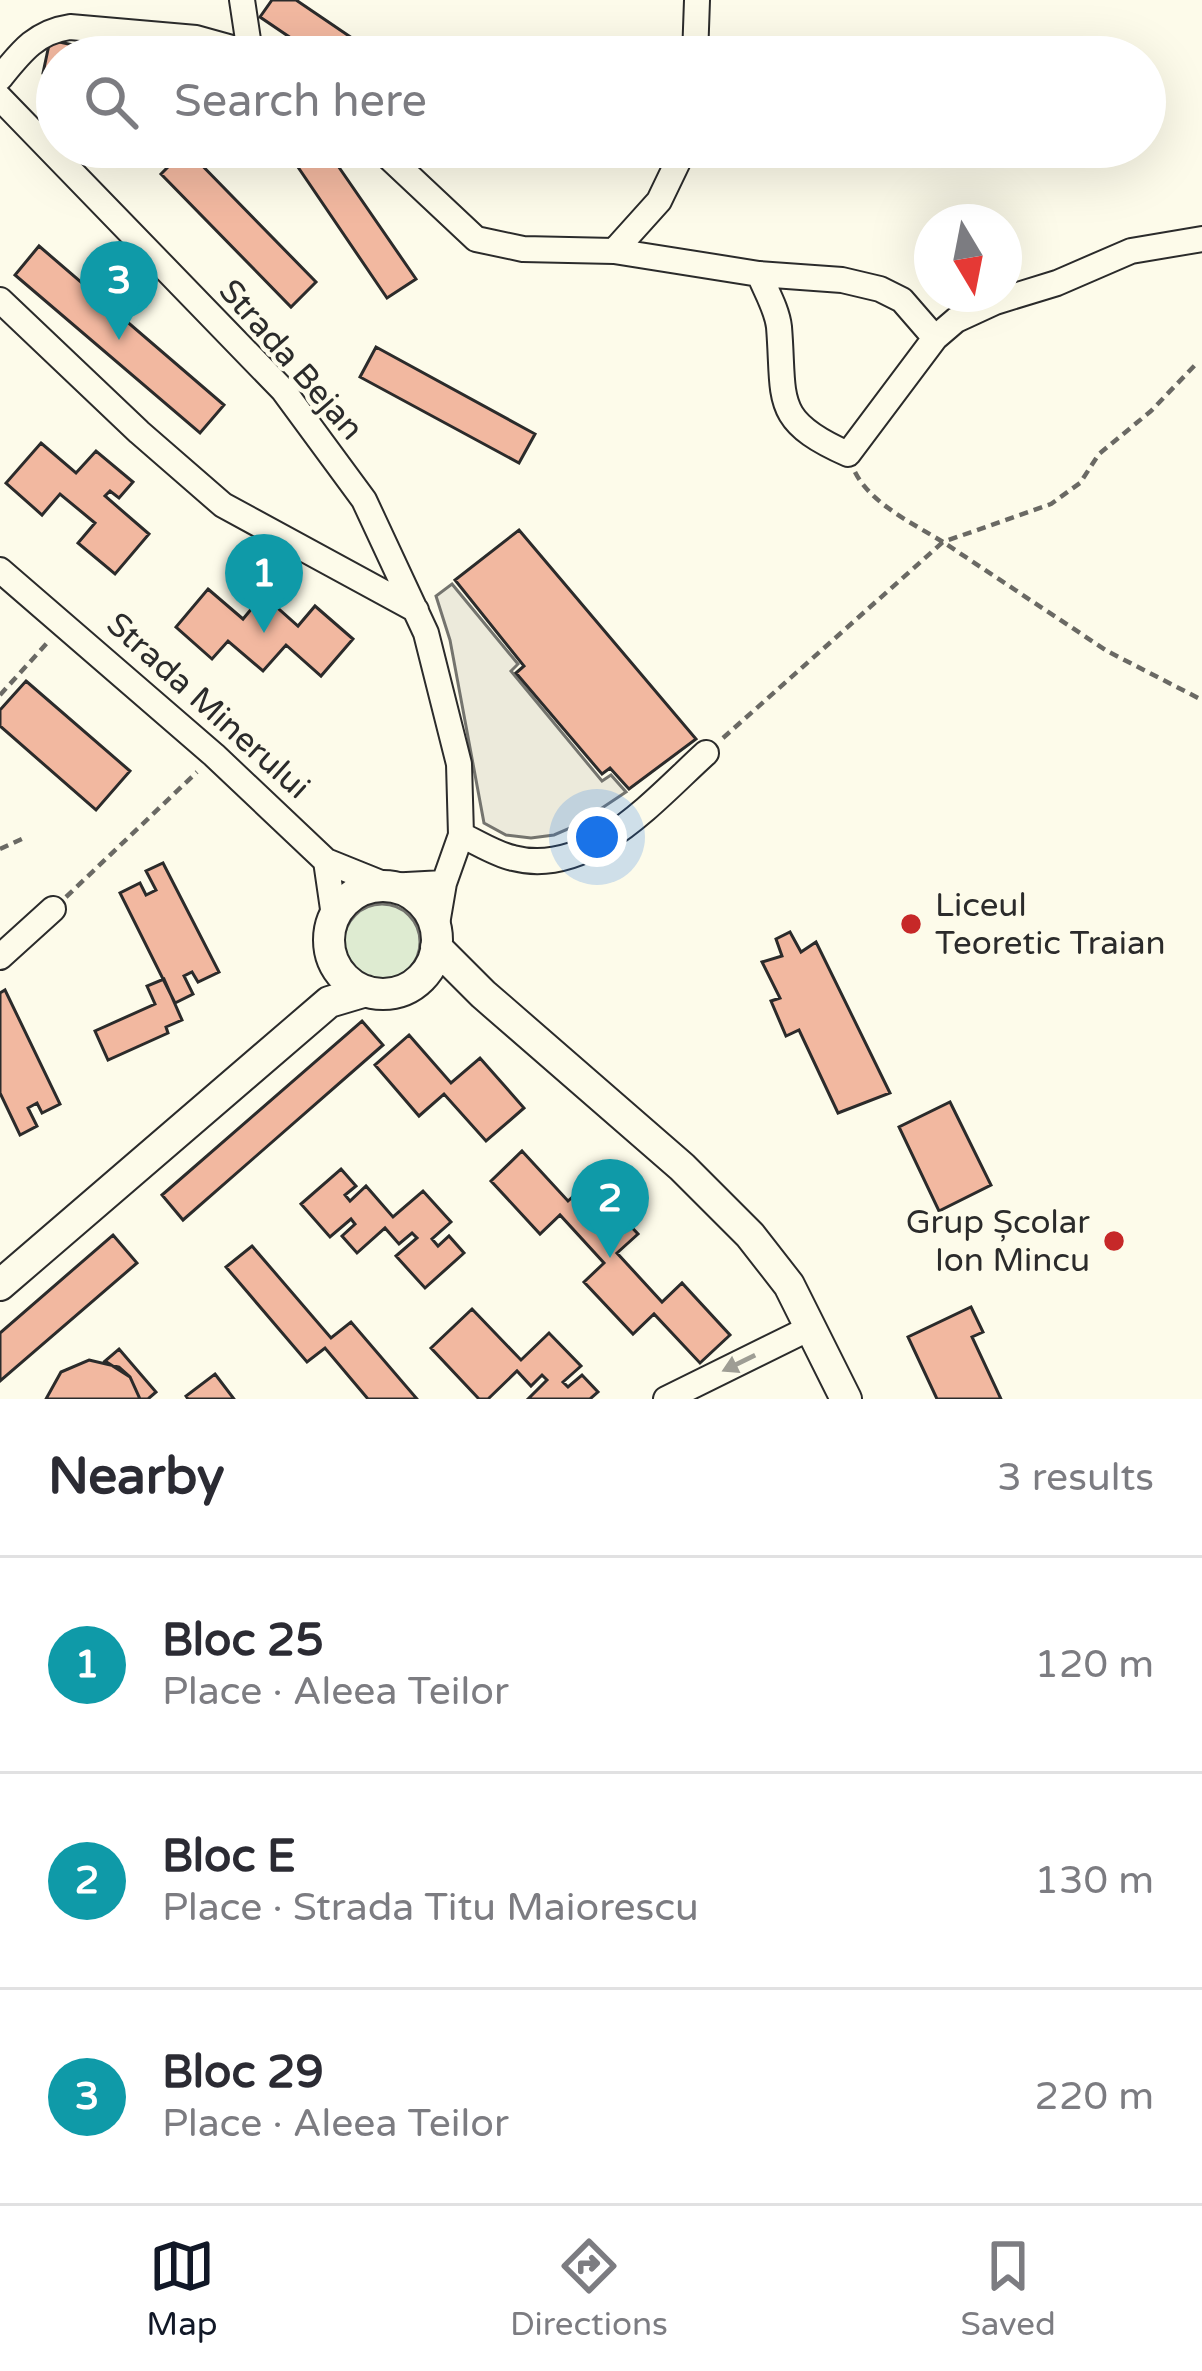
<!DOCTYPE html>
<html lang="en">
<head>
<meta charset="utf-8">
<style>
	body { margin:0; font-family:"Varela Round",sans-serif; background:#f2f2f3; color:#2b2b33 }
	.compass { position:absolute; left:914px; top:204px; width:108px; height:108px; border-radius:50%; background:#fff; box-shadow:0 12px 48px #0002; rotate:170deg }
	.you { position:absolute; left:597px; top:837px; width:42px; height:42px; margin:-30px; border:9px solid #fff; border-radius:50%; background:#1a73e8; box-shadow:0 0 0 18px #1a73e833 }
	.badge { display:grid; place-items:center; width:78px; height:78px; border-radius:50%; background:#111827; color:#fff; font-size:39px; font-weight:700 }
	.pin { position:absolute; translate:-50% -99px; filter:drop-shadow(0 3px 6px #0008) }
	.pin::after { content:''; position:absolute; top:63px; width:42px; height:36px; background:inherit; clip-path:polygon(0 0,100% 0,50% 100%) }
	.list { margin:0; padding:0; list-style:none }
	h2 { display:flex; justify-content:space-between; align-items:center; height:156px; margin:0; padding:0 48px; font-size:51px }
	h2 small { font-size:39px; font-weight:400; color:#7c7c81 }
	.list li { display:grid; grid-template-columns:78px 1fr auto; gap:36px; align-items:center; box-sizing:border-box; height:216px; padding:0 48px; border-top:3px solid #e1e1e2 }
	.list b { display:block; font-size:45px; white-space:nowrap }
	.list p { margin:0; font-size:39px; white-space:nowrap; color:#7c7c81 }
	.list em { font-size:39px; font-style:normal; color:#7c7c81 }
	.icon { flex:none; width:66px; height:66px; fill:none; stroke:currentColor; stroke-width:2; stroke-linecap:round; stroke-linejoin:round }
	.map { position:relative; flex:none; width:1202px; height:1399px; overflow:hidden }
	.search { position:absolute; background:#fff; box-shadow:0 12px 48px #0002; left:36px; right:36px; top:36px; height:132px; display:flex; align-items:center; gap:30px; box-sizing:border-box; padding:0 42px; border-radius:66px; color:#7c7c81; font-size:45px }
	.sheet { height:804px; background:#fff }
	nav { display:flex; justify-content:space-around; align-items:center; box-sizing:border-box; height:168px; border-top:3px solid #e1e1e2; background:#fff; font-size:33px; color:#7c7c81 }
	nav a { display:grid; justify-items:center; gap:6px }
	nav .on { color:#111827 }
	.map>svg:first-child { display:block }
</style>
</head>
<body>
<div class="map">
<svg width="1202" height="1399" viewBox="0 0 1202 1399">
	<rect width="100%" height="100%" fill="#fdfbea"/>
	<path fill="#deebd1" stroke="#74746e" stroke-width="3" d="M344 942a38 38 0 1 1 76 0a38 38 0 1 1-76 0Z"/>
	<path fill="#eceadb" stroke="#74746e" stroke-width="3" d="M 452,584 L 518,664 L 511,671 L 602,781 L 611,775 L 626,792 L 575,826 L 554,835 L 531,838 L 506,835 L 484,823 L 450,640 L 436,596 Z"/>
	<path fill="#f2b8a0" stroke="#2b2b2b" stroke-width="3" d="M 272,0 L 296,0 L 380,57 L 319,57 L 260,17 Z
		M 50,40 L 129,57 L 57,57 L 57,76 L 43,73 Z
		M 325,147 L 416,279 L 387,298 L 285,148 Z
		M 186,149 L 316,282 L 291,307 L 161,174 Z
		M 39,246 L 224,405 L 200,433 L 15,275 Z
		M 376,347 L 535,434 L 519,463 L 360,377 Z
		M 41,443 L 76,473 L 96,451 L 133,482 L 119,498 L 110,491 L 105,496 L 149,534 L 115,574 L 78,543 L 95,523 L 60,494 L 42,515 L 6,483 Z
		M 519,530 L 696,739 L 629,789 L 610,768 L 602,774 L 516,673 L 524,666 L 455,580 Z
		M 208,589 L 243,619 L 263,595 L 298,626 L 315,606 L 353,639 L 321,676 L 286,645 L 263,671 L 228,641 L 212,659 L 176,627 Z
		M 26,681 L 130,771 L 96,810 L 0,726 L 0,710 Z
		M 163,863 L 219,972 L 198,982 L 192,972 L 184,976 L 193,994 L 175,1003 L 120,893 L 140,883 L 146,895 L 156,890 L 146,871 Z
		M 790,932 L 801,952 L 816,942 L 890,1093 L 838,1113 L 799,1030 L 786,1036 L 771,1001 L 780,998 L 762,962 L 782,956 L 776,939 Z
		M 164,979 L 182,1020 L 166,1027 L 168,1033 L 108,1060 L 95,1031 L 155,1004 L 147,986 Z
		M 5,990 L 60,1104 L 42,1113 L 37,1103 L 28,1108 L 37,1126 L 20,1135 L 0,1093 L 0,993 Z
		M 362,1021 L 383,1045 L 183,1220 L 162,1195 Z
		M 409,1035 L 451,1083 L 480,1058 L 524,1108 L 486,1141 L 444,1094 L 419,1116 L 375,1065 Z
		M 950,1102 L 991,1185 L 939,1211 L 899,1127 Z
		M 522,1151 L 568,1201 L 589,1182 L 638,1234 L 617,1253 L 662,1302 L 682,1283 L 730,1335 L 700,1363 L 654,1314 L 633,1334 L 584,1282 L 604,1263 L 560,1215 L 540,1234 L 491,1181 Z
		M 341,1169 L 356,1186 L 345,1195 L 350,1201 L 366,1186 L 393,1217 L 423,1191 L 451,1222 L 432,1239 L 438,1246 L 449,1236 L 464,1253 L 425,1288 L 396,1256 L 417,1238 L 412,1233 L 399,1244 L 385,1228 L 357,1253 L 342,1236 L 355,1224 L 351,1219 L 330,1237 L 301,1204 Z
		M 113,1235 L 137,1263 L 0,1381 L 0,1333 Z
		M 252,1246 L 331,1338 L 351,1322 L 417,1399 L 368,1399 L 325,1348 L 307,1362 L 226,1267 Z
		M 971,1307 L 983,1332 L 972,1337 L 1001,1399 L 937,1399 L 908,1337 Z
		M 472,1309 L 521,1360 L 549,1333 L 581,1366 L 563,1382 L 568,1387 L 582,1375 L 598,1392 L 590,1399 L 528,1399 L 547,1380 L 542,1375 L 531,1386 L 517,1371 L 488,1399 L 479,1399 L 431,1348 Z
		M 119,1349 L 156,1392 L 148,1399 L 140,1399 L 130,1377 L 105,1361 Z
		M 89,1360 L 119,1367 L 130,1377 L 140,1399 L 46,1399 L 61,1372 Z
		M 215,1374 L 234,1399 L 188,1399 L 186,1396 Z"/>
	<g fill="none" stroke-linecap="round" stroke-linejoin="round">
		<g stroke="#2b2b2b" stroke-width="28">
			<path id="minor" d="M 695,57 L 697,0
				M 0,78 C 21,52 36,32 70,27 L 196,38 L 250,53 L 242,0
				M 0,98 L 283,390 L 364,500 L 426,633 L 459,764 L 461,835 L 444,883 L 436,930
				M 378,147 L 476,239 L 523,249 L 614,251 L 759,274 L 842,280 L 880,289 L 902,300 L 935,338 L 956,320 L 995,302 L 1057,283 L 1131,251 L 1202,239
				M 614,251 L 659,201 L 685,147
				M 759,274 C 766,291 777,309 779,327 C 785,400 771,420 848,454 L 935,338
				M 0,300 L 139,432 L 223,505 L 416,610
				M 0,570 L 214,755 L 326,861 L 334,916
				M 461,835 C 477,842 495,854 513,858 C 589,878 655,799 706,753
				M 326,861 L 388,886 L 444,883
				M 0,957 L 53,909
				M 666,1399 L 812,1327"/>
		</g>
		<g stroke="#2b2b2b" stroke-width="34">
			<path id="major" d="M329 940a54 54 0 1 1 108 0a54 54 0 1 1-108 0Z
				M 436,947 L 483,994 L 682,1167 L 750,1235 L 789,1285 L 846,1399
				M 0,1285 L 329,1002 L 366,991"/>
		</g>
		<path stroke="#6a6964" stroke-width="4.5" stroke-dasharray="9 6" stroke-linecap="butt" d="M 855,472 C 871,504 914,524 943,542 L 1051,504 L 1080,483 L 1099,454 L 1151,411 L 1197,363
			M 0,695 L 48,642
			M 723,738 L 943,542 L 1107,651 L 1202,700
			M 0,849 L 24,838
			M 66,897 L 197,772"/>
		<use href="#minor" stroke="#fdfbea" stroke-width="24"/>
		<use href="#major" stroke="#fdfbea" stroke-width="30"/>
	</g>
	<defs><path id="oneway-solid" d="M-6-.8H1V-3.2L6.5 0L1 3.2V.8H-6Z" transform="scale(3)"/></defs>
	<use fill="#9e9d94" href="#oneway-solid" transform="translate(739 1363) rotate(154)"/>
	<g fill="#c62828" stroke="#fdfbea" stroke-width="4.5">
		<circle cx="911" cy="924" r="12"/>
		<circle cx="1114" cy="1241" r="12"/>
	</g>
	<g text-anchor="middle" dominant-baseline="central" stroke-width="9" stroke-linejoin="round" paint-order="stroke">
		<g font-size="33" fill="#2b2b2b" stroke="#fdfbea">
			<text transform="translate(291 360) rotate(49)">Strada Bejan</text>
			<text transform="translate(208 706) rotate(42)">Strada Minerului</text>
		</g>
		<g font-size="33" fill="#2b2b2b" stroke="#fdfbea" text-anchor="start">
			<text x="935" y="905">Liceul<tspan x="935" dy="38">Teoretic Traian</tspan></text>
			<text x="1090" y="1222" text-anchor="end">Grup Școlar<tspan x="1090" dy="38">Ion Mincu</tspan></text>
		</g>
	</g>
</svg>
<svg class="compass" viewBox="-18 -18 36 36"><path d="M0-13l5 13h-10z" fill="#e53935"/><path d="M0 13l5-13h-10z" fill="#7c7c81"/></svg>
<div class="you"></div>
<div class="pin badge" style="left:264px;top:633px;background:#0f9aa8">1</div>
<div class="pin badge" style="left:610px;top:1258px;background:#0f9aa8">2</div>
<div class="pin badge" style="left:119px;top:340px;background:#0f9aa8">3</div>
<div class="search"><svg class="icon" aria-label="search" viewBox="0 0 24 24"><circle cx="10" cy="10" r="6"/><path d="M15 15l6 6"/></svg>Search here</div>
</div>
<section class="sheet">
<h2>Nearby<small>3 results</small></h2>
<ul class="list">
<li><span class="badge" style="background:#0f9aa8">1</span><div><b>Bloc 25</b><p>Place · Aleea Teilor</p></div><em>120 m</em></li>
<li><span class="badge" style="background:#0f9aa8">2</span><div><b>Bloc E</b><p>Place · Strada Titu Maiorescu</p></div><em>130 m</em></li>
<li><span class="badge" style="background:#0f9aa8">3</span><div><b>Bloc 29</b><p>Place · Aleea Teilor</p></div><em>220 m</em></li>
</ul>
</section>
<nav>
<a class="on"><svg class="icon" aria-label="map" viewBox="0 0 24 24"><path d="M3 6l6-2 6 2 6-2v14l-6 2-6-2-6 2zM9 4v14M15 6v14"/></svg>Map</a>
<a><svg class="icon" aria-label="directions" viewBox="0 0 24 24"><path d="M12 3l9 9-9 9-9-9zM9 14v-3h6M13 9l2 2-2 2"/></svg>Directions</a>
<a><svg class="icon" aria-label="saved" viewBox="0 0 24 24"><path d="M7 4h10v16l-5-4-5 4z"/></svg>Saved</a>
</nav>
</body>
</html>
